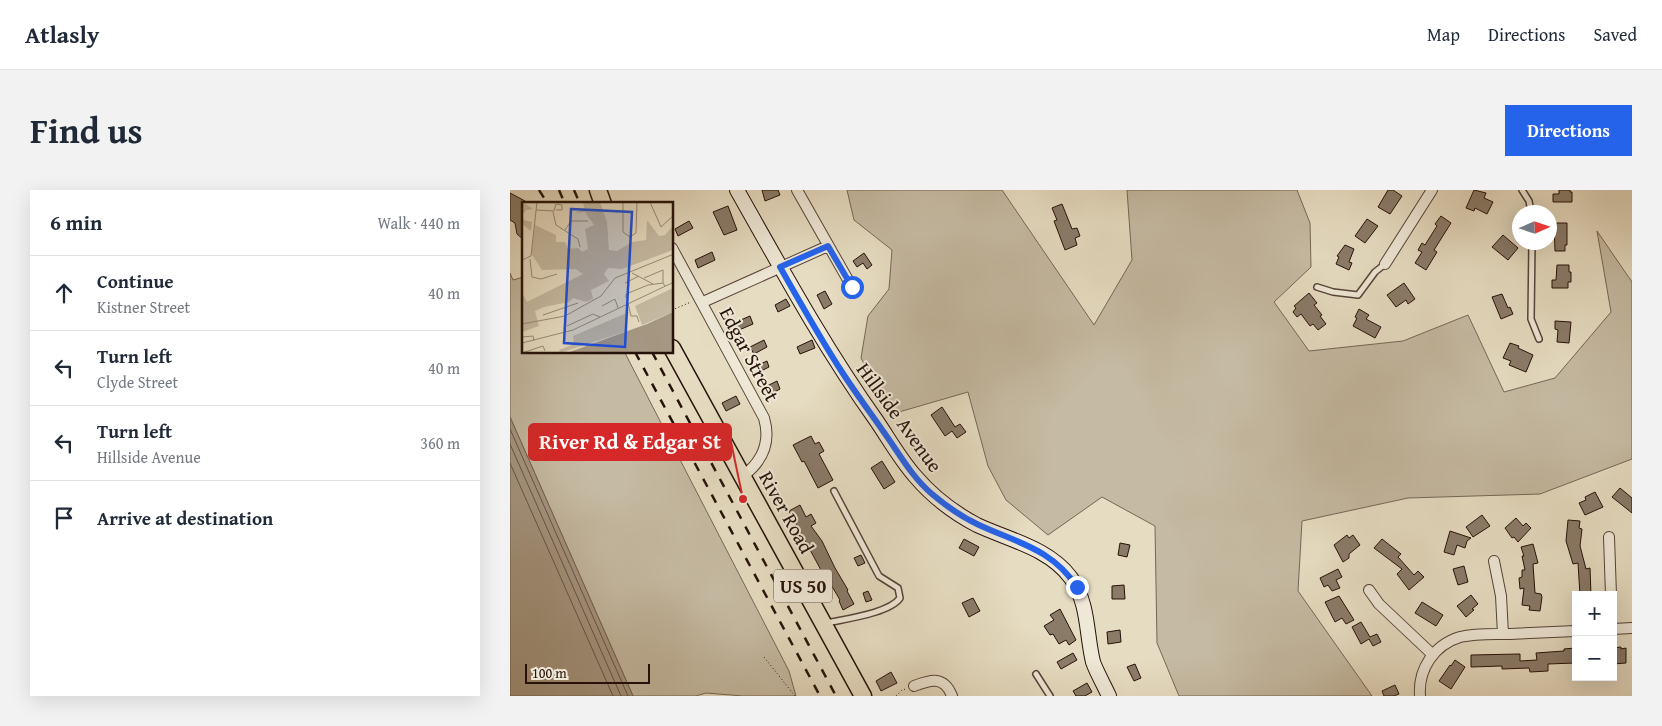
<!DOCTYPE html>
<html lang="en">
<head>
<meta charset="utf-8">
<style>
	body { margin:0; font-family:"Gentium Book Plus",serif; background:#f2f2f3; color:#1f2937 }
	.controls { position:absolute; right:15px; bottom:15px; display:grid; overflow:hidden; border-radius:0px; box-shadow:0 5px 20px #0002 }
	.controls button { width:45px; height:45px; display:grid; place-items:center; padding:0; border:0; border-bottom:1px solid #e0e1e3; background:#fff; color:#1f2937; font:25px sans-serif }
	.compass { position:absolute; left:1002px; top:15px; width:45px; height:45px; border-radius:50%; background:#fff; box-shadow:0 5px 20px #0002; rotate:87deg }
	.scale { position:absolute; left:15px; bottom:12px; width:125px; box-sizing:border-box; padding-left:5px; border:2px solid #261209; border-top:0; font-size:14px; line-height:18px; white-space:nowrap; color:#261209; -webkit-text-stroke:4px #efe8d7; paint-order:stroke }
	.stop { position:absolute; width:15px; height:15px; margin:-11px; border:4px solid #2563eb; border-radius:50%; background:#fff }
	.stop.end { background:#2563eb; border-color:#fff; box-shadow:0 1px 5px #0008 }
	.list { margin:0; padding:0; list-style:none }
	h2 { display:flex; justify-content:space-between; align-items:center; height:65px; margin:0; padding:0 20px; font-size:21px }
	h2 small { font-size:16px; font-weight:400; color:#747a83 }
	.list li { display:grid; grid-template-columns:32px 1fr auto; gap:15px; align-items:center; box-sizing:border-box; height:75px; padding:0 20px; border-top:1px solid #e0e1e3 }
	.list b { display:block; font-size:19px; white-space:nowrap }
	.list p { margin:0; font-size:16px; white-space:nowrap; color:#747a83 }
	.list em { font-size:16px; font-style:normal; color:#747a83 }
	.icon { flex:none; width:28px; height:28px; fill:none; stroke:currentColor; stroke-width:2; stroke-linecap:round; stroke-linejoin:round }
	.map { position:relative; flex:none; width:1122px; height:506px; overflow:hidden; border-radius:0px }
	header { display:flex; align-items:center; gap:30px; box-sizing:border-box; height:70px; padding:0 25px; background:#fff; border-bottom:1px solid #e0e1e3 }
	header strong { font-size:24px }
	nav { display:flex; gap:28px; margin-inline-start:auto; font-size:18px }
	.intro { display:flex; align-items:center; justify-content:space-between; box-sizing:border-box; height:120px; padding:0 30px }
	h1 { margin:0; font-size:35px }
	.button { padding:12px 22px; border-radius:0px; background:#2563eb; color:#fff; font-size:18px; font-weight:700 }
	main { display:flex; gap:30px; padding:0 30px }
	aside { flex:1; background:#fff; border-radius:0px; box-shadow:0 5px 20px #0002 }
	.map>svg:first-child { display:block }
</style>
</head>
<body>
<header>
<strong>Atlasly</strong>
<nav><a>Map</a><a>Directions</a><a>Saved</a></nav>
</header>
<div class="intro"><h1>Find us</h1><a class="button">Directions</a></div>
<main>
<aside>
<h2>6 min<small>Walk · 440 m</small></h2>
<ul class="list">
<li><svg class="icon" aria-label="ahead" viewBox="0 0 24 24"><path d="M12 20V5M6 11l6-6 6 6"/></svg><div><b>Continue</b><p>Kistner Street</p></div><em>40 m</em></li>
<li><svg class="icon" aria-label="left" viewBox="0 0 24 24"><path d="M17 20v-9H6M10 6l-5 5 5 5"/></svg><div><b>Turn left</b><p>Clyde Street</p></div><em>40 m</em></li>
<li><svg class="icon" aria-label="left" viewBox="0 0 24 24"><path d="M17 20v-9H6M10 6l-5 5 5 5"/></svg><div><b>Turn left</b><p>Hillside Avenue</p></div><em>360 m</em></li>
<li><svg class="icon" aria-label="arrive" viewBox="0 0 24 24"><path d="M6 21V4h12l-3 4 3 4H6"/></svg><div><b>Arrive at destination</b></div></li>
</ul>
</aside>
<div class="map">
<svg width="1122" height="506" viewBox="0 0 1122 506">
	<rect width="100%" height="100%" fill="#e6dcc1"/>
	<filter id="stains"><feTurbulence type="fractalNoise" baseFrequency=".004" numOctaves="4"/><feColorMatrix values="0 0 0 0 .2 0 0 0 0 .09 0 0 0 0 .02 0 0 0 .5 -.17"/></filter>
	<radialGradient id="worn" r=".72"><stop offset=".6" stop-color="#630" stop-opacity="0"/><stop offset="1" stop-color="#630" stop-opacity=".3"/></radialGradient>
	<path fill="#c5baa2" stroke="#766656" d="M 337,0 L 492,0 L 584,135 L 622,70 L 617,0 L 787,0 L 800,33 L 801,77 L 764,112 L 799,161 L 893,151 L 958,125 L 994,202 L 1045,188 L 1101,122 L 1087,41 L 1122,92 L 1122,269 L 1030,304 L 898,308 L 792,331 L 788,401 L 862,506 L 669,506 L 647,453 L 645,336 L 592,307 L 538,345 L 496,310 L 478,276 L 458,202 L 382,224 L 351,168 L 358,126 L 379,99 L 382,60 L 344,30 Z
		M 0,83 L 3,90 L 14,87 L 14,162 L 115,163 L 279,481 L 286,506 L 233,506 L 196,503 L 186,506 L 123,506 L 0,227 Z"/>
	<path fill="#a59782" stroke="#726252" d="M 0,227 L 123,506 L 0,506 Z"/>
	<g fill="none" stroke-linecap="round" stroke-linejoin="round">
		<path stroke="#665446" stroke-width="1" d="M 0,239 L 118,506
			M 0,254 L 111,506
			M 0,273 L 103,506"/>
	</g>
	<path fill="#8a7b69" stroke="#261209" d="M 252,0 L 268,0 L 270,5 L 255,11 Z
		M 878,0 L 883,0 L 892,6 L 880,24 L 868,17 Z
		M 964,0 L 976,3 L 974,8 L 983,12 L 977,24 L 965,18 L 964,21 L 956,18 Z
		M 1049,0 L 1060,0 L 1060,2 L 1062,2 L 1062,12 L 1043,12 L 1043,4 L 1049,4 Z
		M 0,3 L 15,11 L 14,50 L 7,44 L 5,33 L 0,30 Z
		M 552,14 L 562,39 L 567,38 L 570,46 L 565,48 L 567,55 L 555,60 L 544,31 L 547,30 L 542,18 Z
		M 218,16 L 227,40 L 214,45 L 203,22 Z
		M 931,26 L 941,33 L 924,60 L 927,62 L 916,80 L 905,73 L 912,62 L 908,60 L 912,53 L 915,55 L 927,36 L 925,34 Z
		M 857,29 L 868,36 L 855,53 L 845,46 Z
		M 179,31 L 183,38 L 168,46 L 165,39 Z
		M 1044,33 L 1057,33 L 1057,55 L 1055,55 L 1055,61 L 1045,61 Z
		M 993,45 L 1008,58 L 998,70 L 982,57 Z
		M 835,55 L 844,59 L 839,72 L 842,73 L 839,80 L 826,74 L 829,67 L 827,66 Z
		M 202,62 L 205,70 L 188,78 L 185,70 Z
		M 354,63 L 362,75 L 357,79 L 353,73 L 347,77 L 343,71 Z
		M 1047,75 L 1059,75 L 1059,82 L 1061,82 L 1061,92 L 1058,92 L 1058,98 L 1042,98 L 1042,90 L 1046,90 Z
		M 894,93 L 905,109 L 898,114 L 896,110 L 886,117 L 877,105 Z
		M 315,101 L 322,114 L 314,119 L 307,105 Z
		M 799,103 L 807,113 L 804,115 L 812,125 L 810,126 L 816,134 L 808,140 L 803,134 L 800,136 L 791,124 L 787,127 L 783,122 L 786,118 L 784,116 Z
		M 992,104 L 998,118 L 1000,117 L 1003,124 L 991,129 L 982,107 Z
		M 276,109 L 280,116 L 268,122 L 265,115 Z
		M 849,119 L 859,125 L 856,129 L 871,137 L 865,148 L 843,136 L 847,128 L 845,127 Z
		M 240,126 L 243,134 L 222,143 L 219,135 Z
		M 1045,131 L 1061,132 L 1059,153 L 1047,152 L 1048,140 L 1045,139 Z
		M 254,150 L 257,157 L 244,164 L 240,157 Z
		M 302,150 L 305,158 L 290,164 L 287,157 Z
		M 1000,153 L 1009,156 L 1008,158 L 1023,165 L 1016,182 L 999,175 L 1001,171 L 993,168 Z
		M 257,171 L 259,177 L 249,182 L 246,176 Z
		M 267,191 L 270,199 L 259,205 L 255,197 Z
		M 226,206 L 230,214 L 216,221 L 212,213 Z
		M 432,217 L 445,237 L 450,234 L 456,242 L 447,248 L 442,241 L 435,246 L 421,225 Z
		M 301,246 L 305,254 L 309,252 L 314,261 L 309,264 L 323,290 L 308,298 L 294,271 L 292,272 L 283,255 Z
		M 372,271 L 385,292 L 374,299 L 361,278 Z
		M 1110,298 L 1122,308 L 1122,323 L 1102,307 Z
		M 1085,302 L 1093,317 L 1075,325 L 1069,313 L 1076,310 L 1075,307 Z
		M 290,315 L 296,327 L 301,324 L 306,333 L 301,336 L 312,351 L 325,378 L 338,400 L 337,401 L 344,414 L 333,420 L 329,411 L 330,410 L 320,393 L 318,393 L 279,321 Z
		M 972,325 L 980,336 L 963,347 L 956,337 Z
		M 1006,328 L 1013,336 L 1016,333 L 1021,338 L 1008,352 L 1004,347 L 1002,348 L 995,338 Z
		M 1058,330 L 1070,331 L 1069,338 L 1072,339 L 1070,356 L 1076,379 L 1080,378 L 1081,405 L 1070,405 L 1068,373 L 1063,374 L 1056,351 Z
		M 940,341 L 961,348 L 957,351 L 955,358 L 947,355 L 944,365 L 934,362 Z
		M 837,345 L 839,348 L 843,345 L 850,355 L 839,364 L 839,368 L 833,372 L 824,355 Z
		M 454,349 L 469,357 L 464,366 L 449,358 Z
		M 872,349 L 891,364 L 888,367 L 904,385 L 908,381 L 914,387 L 899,400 L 887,384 L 892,379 L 864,358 Z
		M 610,353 L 620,355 L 617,367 L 608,365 Z
		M 1023,354 L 1028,373 L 1023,374 L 1025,403 L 1031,404 L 1032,407 L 1030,421 L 1019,420 L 1020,416 L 1012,415 L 1014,398 L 1010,399 L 1009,388 L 1012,387 L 1012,380 L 1015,380 L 1012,366 L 1014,366 L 1011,357 Z
		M 351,365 L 355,373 L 348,376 L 344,368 Z
		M 954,376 L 958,392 L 948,395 L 943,379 Z
		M 828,379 L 832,387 L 826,390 L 830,398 L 822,401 L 818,395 L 814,397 L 810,388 Z
		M 614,395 L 615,409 L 602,409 L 602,396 Z
		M 358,401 L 362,410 L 356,412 L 353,403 Z
		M 961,405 L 968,414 L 962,419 L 964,420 L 956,427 L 947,416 Z
		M 829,406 L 844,430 L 836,434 L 832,428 L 825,432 L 815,412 Z
		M 463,408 L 470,421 L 459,427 L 452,413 Z
		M 912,412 L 933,425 L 926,436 L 905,423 Z
		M 550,419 L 566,450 L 559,455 L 556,450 L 549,454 L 543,444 L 540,445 L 534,436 L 544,430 L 540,425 Z
		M 851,432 L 860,447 L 867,444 L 871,452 L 863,456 L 859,449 L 851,454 L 842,437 Z
		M 610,440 L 611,452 L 598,454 L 597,442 Z
		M 1111,457 L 1111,459 L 1116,458 L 1116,473 L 1103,474 L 1103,458 Z
		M 1065,458 L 1065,473 L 1038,474 L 1038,481 L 1020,482 L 1019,478 L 992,479 L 992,476 L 961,477 L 961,465 L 1010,464 L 1010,471 L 1027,470 L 1026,463 L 1054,461 L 1054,459 Z
		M 563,463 L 567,470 L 551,479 L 547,472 Z
		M 945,470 L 955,477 L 941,499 L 929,491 L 940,475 L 941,476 Z
		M 625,474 L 631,488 L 624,491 L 617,477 Z
		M 381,482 L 387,493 L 371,501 L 366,491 Z
		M 577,493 L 582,502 L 575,506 L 566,506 L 563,501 Z
		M 885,495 L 889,504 L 884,506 L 874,506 L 872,501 Z"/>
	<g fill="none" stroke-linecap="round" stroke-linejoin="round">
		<g stroke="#564437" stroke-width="8">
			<path id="lane" d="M 1012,0 L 1019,11 L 1021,22
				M 1022,52 L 1021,129 L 1029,149
				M 807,97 L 823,102 L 848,105 L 865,82 L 875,74
				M 317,433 C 335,429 380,423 390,408 L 388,398 L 369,386 L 324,301
				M 526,484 L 540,506"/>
		</g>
		<g stroke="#564437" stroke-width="12">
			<path id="street" d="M 287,0 L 342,97
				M 162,58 L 254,228 C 261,252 253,271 233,286
				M 875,74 L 922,0
				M 193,112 L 318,56
				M 1099,347 L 1101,405
				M 984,371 L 991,406 L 993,444
				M 859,400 L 869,414 L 923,465
				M 1103,439 L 1122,438
				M 404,496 C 420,490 434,485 442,506
				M 910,506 C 908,479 924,455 950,447 C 966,443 984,444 1000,444 C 1022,443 1044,442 1066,441"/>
		</g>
		<g stroke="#261209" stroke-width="16">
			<path id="secondary" d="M 227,0 C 271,78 314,157 366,230 C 379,249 390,269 405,286 C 422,306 444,323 467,335 C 499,350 539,358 561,388 C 579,414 576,443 583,472 C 587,483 594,495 599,506"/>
		</g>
		<g stroke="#261209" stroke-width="19">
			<path id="primary" d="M 88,0 L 93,14
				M 162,158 L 353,506"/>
		</g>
		<path stroke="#261209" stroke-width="1" stroke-dasharray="1 2.5" stroke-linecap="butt" d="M 162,120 L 181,112
			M 254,467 L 285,506
			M 386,506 L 392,500 L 396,499"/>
		<use href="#lane" stroke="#efe8d7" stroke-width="5"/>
		<use href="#street" stroke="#efe8d7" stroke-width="10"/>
		<use href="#secondary" stroke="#efe8d7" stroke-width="14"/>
		<use href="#primary" stroke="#e6dcc1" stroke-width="16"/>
		<path stroke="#261209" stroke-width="2.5" stroke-dasharray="9 9" stroke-linecap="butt" d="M 29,0 L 38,14
			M 49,0 L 55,14
			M 64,0 L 70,14
			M 125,162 L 310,506
			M 142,162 L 326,506"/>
	</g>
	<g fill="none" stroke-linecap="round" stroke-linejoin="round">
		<path stroke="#2563eb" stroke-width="6" d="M 342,97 L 318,56 L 270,77 C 290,112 310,148 332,182 C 345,202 359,221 373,241 C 389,263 401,286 422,304 C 436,316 452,327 469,335 C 508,353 542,359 567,397"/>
	</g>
	<g text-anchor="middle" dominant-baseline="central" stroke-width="4" stroke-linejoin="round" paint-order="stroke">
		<rect fill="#efe8d7" stroke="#625247" stroke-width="1" x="264" y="379.5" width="58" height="33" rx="4"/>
		<g font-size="19" font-weight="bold" fill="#261209">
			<text x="293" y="396">US 50</text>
		</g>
		<g font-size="20" fill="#261209" stroke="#efe8d7">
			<text transform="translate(240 164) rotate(62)">Edgar Street</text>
			<text transform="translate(390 227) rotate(54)">Hillside Avenue</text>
			<text transform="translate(277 322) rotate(61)">River Road</text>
		</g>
	</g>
	<g transform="translate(12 12)">
		<rect width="151" height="151" fill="#e6dcc1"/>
		<path d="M 0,0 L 11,7 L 4,8 L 0,14 L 2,18 L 10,20 L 9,29 L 0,22 ZM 61,0 L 78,0 L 85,20 L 87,48 L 95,49 L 110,40 L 124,38 L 125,18 L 137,34 L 143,33 L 151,24 L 151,48 L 100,67 L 86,66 L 82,72 L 87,79 L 69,88 L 71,97 L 64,100 L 51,96 L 47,100 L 22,105 L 13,109 L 17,124 L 0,130 L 0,91 L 5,100 L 61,72 L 54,67 L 20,68 L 9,51 L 13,23 L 34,33 L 34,40 L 43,40 L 46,47 L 56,46 L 60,50 L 66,47 L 63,27 L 72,23 L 63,10 L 53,11 L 62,6 ZM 151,86 L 151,110 L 120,123 L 113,104 ZM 107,110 L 103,121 L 105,129 L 38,151 L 37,148 L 52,142 L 51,134 Z" fill="#c5baa2"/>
		<path d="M 151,110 L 151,151 L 45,151 L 125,122 Z" fill="#a59782"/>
		<path fill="none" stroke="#998b77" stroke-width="1" d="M 101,0 L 101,30 L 108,35 L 114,31 L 115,0M 128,0 L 139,25 L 152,13M 14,8 L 32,9 L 34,2 L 40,3 L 40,8 L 34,8M 31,10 L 34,23 L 56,37 L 58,45M 43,28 L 49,19 L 66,19M 8,57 L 10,75 L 19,77 L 35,72M 0,58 L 9,54 L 15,0M 110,71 L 131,82M 122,76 L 141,68 L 141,81M 103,81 L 117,74M 104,96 L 104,92 L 126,83 L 141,81 L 143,84M 106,101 L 109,114 L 115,114 L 117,120M 80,104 L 93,97 L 96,106M 21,113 L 56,101M 0,122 L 43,114 L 79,94 L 93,76 L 152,52M 45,124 L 71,112 L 78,115M 0,135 L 11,134 L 12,139M 0,141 L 51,128 L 152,80M 0,151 L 21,144 L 23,149"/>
		<path fill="#1d4ed8" fill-opacity="0.15" stroke="#1d4ed8" stroke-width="2.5" d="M 49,7 L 110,10 L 103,145 L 42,141 Z"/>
		<rect width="151" height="151" fill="none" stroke="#261209" stroke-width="2.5"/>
	</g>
	<path fill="none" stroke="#d62828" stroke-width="2" d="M233 309L221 252"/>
	<circle fill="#d62828" stroke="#efe8d7" stroke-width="2" cx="233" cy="309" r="5"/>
	<rect fill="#d62828" stroke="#d62828" stroke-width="2" x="19" y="234" width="202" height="36" rx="5"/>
	<g font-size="21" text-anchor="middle" font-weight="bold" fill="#fff">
		<text x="120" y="259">River Rd &amp; Edgar St</text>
	</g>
	<rect width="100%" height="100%" filter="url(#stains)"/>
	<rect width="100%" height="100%" fill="url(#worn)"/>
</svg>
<div class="controls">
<button>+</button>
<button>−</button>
</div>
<svg class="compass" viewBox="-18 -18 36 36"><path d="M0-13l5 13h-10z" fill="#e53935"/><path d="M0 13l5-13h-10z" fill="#747a83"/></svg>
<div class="scale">100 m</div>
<div class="stop" style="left:342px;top:97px"></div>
<div class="stop end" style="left:567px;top:397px"></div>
</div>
</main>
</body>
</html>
